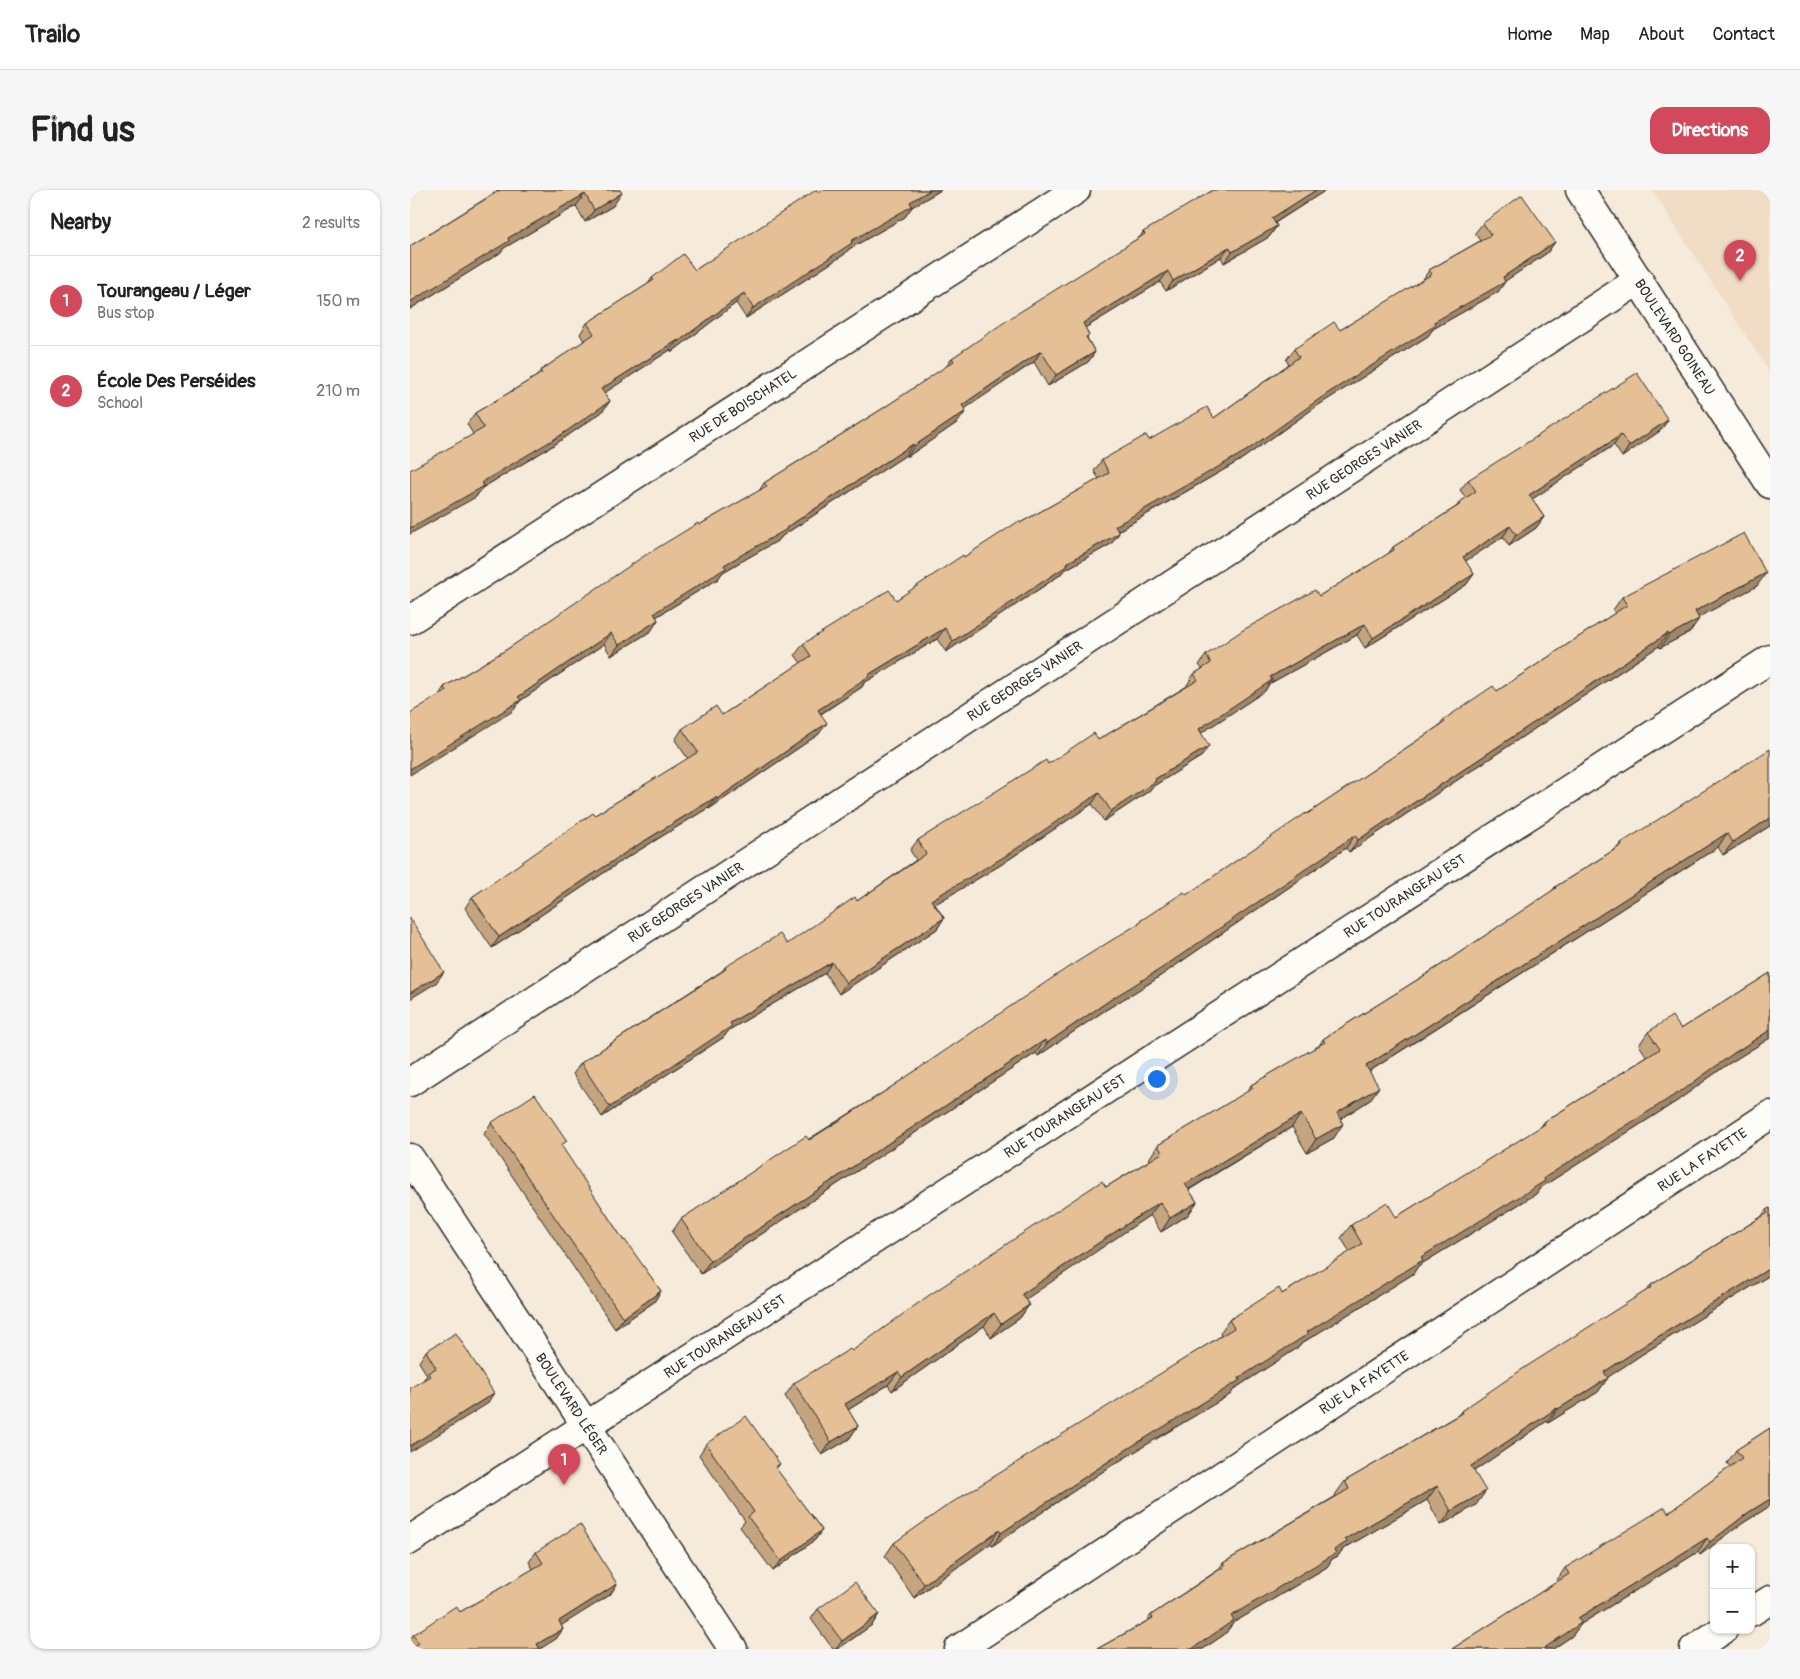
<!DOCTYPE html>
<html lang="en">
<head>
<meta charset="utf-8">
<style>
	body { margin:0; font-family:Pangolin,sans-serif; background:#f6f6f6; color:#222 }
	.controls { position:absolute; right:15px; bottom:15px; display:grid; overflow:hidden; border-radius:10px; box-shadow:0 1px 4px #0004 }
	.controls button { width:45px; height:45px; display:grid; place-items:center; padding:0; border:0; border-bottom:1px solid #e0e0e0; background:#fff; color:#222; font:25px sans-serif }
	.you { position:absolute; left:746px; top:888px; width:18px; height:18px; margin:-12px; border:4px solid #fff; border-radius:50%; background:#1a73e8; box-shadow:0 0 0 8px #1a73e833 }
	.badge { display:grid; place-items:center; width:32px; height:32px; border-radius:50%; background:#d1495b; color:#fff; font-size:16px; font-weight:700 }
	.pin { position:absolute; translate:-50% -41px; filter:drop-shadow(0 1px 2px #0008) }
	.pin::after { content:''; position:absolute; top:26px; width:18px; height:15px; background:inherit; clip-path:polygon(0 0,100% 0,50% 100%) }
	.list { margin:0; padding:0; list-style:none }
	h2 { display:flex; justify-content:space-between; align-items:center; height:65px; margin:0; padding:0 20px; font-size:21px }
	h2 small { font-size:16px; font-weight:400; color:#767676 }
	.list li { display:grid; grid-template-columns:32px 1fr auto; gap:15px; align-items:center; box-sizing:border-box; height:90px; padding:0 20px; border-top:1px solid #e0e0e0 }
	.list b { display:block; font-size:19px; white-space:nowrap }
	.list p { margin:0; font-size:16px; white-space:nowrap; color:#767676 }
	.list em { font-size:16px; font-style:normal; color:#767676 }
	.map { position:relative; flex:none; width:1360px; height:1459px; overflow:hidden; border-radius:15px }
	header { display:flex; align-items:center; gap:30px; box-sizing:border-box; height:70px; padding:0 25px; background:#fff; border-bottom:1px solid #e0e0e0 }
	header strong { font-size:24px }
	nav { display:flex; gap:28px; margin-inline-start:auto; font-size:18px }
	.intro { display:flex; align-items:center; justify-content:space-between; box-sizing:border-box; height:120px; padding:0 30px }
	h1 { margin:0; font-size:35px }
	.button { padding:12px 22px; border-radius:15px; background:#d1495b; color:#fff; font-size:18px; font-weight:700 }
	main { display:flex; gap:30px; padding:0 30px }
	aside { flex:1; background:#fff; border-radius:15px; box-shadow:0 1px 4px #0004 }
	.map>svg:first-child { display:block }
</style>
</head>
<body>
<header>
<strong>Trailo</strong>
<nav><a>Home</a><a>Map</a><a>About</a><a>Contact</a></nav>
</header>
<div class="intro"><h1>Find us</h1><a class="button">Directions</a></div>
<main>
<aside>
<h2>Nearby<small>2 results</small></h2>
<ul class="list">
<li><span class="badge">1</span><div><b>Tourangeau / Léger</b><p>Bus stop</p></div><em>150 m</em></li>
<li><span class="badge">2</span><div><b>École Des Perséides</b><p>School</p></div><em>210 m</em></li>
</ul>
</aside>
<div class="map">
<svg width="1360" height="1459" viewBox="0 0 1360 1459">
	<rect width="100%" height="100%" fill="#f6eada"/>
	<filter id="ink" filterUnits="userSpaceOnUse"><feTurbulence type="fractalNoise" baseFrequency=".02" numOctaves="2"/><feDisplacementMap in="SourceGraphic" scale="10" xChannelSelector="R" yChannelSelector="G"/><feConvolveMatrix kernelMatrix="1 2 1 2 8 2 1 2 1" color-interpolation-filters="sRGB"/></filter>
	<g filter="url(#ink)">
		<path fill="#f1ddc5" d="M 1242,0 L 1360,0 L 1360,183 Z"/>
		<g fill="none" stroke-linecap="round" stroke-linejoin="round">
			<g stroke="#2b2b2b" stroke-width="31">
				<g id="minor">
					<path id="s1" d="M 1170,0 L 1360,294"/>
					<path id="s2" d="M 0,430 L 666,0"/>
					<path id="s3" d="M 0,892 L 1229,90"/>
					<path id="s4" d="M 0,968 L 323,1459"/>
					<path id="s5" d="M 0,1350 L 1360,469"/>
					<path d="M 1341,1422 L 1360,1410"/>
					<path id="s6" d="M 549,1459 L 1360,925"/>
					<path d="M 1284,1459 L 1313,1440"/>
				</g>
			</g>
			<use href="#minor" stroke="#fdfcf7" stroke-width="28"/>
		</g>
		<path fill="#c5a480" stroke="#2b2b2b" d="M 88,0 L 210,0 L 203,16 L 175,32 L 166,16 L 94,58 L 90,63 L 0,119 L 0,56 L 86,2 Z
			M 413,0 L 531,0 L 502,17 L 495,27 L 439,59 L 435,64 L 336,128 L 326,113 L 262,162 L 260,160 L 194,203 L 200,211 L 192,222 L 144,255 L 72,298 L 66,307 L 63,244 L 57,234 L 65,223 L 127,186 L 130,181 L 174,151 L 170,144 L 177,133 L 238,94 L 242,88 L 285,80 Z
			M 913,2 L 865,33 L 867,36 L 859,47 L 814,73 L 811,67 L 756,101 L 750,92 L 675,138 L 679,145 L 677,148 L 685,162 L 678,172 L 638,196 L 624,172 L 554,219 L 556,221 L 548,232 L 497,267 L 496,265 L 372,346 L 369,350 L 313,382 L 308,389 L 246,427 L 248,430 L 241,441 L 201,466 L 194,454 L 110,511 L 103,521 L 29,505 L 34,497 L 99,458 L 289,335 L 349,301 L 354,293 L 472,219 L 536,177 L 542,168 L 730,47 L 733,42 Z
			M 1073,33 L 1145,52 L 1137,63 L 1095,91 L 1088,102 L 1023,139 L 1018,146 L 907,216 L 829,271 L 708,341 L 709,343 L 701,354 L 653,381 L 650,385 L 536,462 L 527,449 L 454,493 L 452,497 L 411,524 L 409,544 L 299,619 L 298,618 L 210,672 L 82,758 L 55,718 L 62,707 L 185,625 L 278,569 L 265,550 L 272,539 L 312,525 L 391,473 L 385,465 L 393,454 L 486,410 L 554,367 L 610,333 L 689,289 L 684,281 L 692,270 L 739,250 L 804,228 L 879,174 L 876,170 L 884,159 L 930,140 L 1012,91 L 1019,80 L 1070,51 L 1065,43 Z
			M 1258,230 L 1250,241 L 1212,267 L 1204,255 L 1122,309 L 1134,327 L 1126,338 L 1099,356 L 1093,347 L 1055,371 L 1064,384 L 1056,395 L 955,458 L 947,445 L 859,494 L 855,501 L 791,543 L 792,566 L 742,597 L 739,601 L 694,631 L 682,614 L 589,676 L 525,714 L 534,728 L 527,739 L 429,804 L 415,783 L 319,840 L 314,847 L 192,927 L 163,884 L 171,873 L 312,781 L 315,777 L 377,754 L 447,711 L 506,670 L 500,660 L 508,650 L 638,574 L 688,550 L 777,496 L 777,495 L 784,484 L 792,479 L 789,475 L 796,465 L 909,406 L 978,364 L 983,357 L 1046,317 L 1050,312 L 1056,308 L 1050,300 L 1058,290 Z
			M 1347,396 L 1288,427 L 1280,442 L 1250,458 L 1249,456 L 939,662 L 936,658 L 743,791 L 694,821 L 628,866 L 626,863 L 291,1084 L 262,1042 L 271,1029 L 477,900 L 727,735 L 730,731 L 776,705 L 1029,536 L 1033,530 L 1087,501 L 1205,423 L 1203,420 L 1212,407 Z
			M 1360,636 L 1313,665 L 1308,657 L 960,881 L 960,910 L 930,929 L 924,948 L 897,963 L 882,937 L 779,1000 L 787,1012 L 778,1025 L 751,1042 L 740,1025 L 615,1109 L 619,1115 L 610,1128 L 581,1148 L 574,1136 L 482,1201 L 478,1195 L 438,1220 L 448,1236 L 439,1249 L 412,1265 L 375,1206 L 384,1193 L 442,1161 L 696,997 L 740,970 L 739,969 L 748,955 L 837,902 L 841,895 L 909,856 L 913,849 L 1031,775 L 1142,701 L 1145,697 L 1207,658 L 1211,653 Z
			M 1360,783 L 1360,848 L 1315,876 L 1267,911 L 1130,998 L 1126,1004 L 1008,1076 L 1003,1084 L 892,1153 L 889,1157 L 824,1199 L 821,1204 L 701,1276 L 582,1356 L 580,1354 L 504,1408 L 475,1366 L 484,1353 L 811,1146 L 810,1143 L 819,1130 L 872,1104 L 940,1062 L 931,1048 L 941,1035 L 986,1027 L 1130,938 L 1134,932 L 1237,867 L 1229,855 L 1238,842 L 1271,839 Z
			M 81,933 L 152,958 L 214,1051 L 251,1101 L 244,1112 L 205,1139 L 74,944 Z
			M 1360,1018 L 1360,1085 L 1231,1165 L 1198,1187 L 1188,1202 L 1138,1233 L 1137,1231 L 1064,1281 L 1066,1315 L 1031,1335 L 1017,1310 L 933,1359 L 928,1366 L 922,1369 L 917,1377 L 823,1433 L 815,1444 L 793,1459 L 687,1459 L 737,1431 L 741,1425 L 808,1380 L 813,1373 L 926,1306 L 925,1305 L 935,1291 L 1048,1225 L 1051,1221 L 1236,1101 L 1241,1095 L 1351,1027 L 1356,1020 Z
			M 16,1161 L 77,1214 L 13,1190 L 17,1185 L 9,1172 Z
			M 1360,1238 L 1360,1316 L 1330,1335 L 1290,1365 L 1288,1362 L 1171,1434 L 1162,1446 L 1143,1459 L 1042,1459 L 1147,1392 L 1146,1391 L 1155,1378 L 1258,1323 L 1320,1277 L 1317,1273 L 1326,1260 Z
			M 296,1254 L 370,1274 L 366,1279 L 412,1340 L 405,1350 L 363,1381 L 330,1337 L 335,1331 L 289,1265 Z
			M 126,1362 L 207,1394 L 200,1405 L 151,1435 L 153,1439 L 146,1449 L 0,1459 L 0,1450 L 3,1445 L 50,1422 L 123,1379 L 119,1372 Z
			M 408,1419 L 469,1424 L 462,1435 L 428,1459 L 423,1459 L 401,1429 Z"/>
		<path fill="#a08668" stroke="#2b2b2b" d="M 520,0 L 531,0 L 502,17 L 495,27 L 439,59 L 435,64 L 336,128 L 343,118 L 441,51 L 500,12 Z
			M 906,0 L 914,0 L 913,2 L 855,39 L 862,28 Z
			M 212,3 L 203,16 L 175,32 L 184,20 Z
			M 175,4 L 166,16 L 94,58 L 90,63 L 0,119 L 0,112 L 98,48 Z
			M 867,36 L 859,47 L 814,73 L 822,62 Z
			M 1145,52 L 1137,63 L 1091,94 L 1095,92 L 1088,102 L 1023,139 L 1018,146 L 907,216 L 829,271 L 697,347 L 705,336 L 915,205 L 1024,132 L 1093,87 Z
			M 819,57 L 811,67 L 756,101 L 763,91 Z
			M 758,81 L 750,92 L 665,144 L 673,133 Z
			M 334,103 L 326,113 L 262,162 L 269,151 Z
			M 268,150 L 260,160 L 184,210 L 191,199 Z
			M 631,161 L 624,172 L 544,226 L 552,215 Z
			M 685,162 L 678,172 L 638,196 L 646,185 Z
			M 200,211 L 192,222 L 144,255 L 72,298 L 66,307 L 0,344 L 0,338 Z
			M 556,221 L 548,232 L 497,267 L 504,256 Z
			M 1258,230 L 1250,241 L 1212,267 L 1219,256 Z
			M 1211,245 L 1204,255 L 1112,316 L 1119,305 Z
			M 503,254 L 496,265 L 372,346 L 369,350 L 313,382 L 308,389 L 236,433 L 244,423 L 314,375 L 376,338 Z
			M 1134,327 L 1126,338 L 1099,356 L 1106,345 Z
			M 1100,336 L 1093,347 L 1045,378 L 1053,367 Z
			M 709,343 L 701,354 L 653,381 L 650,385 L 536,462 L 543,451 L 657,373 Z
			M 1356,383 L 1347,396 L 1276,434 L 1285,421 Z
			M 1064,384 L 1056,395 L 955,458 L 963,448 Z
			M 1289,429 L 1280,442 L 1250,458 L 1259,445 Z
			M 248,430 L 241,441 L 201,466 L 209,455 Z
			M 955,434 L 947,445 L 859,494 L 855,501 L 781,550 L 789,539 L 860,487 Z
			M 535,438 L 527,449 L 454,493 L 452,497 L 401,530 L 408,520 L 458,485 Z
			M 201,443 L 194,454 L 110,511 L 103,521 L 0,585 L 0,579 L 108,507 Z
			M 1258,443 L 1249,456 L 939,662 L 948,650 Z
			M 417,533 L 409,544 L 299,619 L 307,609 Z
			M 799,556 L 792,566 L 742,597 L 739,601 L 694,631 L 701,621 L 745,589 Z
			M 689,603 L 682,614 L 589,676 L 514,721 L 521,710 Z
			M 306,607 L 298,618 L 210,672 L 82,758 L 89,747 L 218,661 Z
			M 1360,628 L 1360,636 L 1313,665 L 1323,652 Z
			M 1317,643 L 1308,657 L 947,889 L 956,876 Z
			M 945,645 L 936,658 L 743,791 L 694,821 L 628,866 L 637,853 L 703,808 Z
			M 534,728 L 527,739 L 429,804 L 436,793 Z
			M 422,772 L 415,783 L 319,840 L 314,847 L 192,927 L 200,917 L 320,833 Z
			M 34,782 L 26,793 L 0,809 L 0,803 Z
			M 1360,840 L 1360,848 L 1315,876 L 1267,911 L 1130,998 L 1126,1004 L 1008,1076 L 1003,1084 L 892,1153 L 889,1157 L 824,1199 L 821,1204 L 701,1276 L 582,1356 L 591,1343 L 711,1263 L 829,1188 L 897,1142 L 1011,1067 L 1134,988 L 1324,863 Z
			M 635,850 L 626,863 L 291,1084 L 300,1071 Z
			M 969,897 L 960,910 L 918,937 L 927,923 Z
			M 891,924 L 882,937 L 766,1007 L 775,994 Z
			M 933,934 L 924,948 L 897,963 L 906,949 Z
			M 750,1012 L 740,1025 L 603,1118 L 612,1104 Z
			M 787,1012 L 778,1025 L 751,1042 L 760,1028 Z
			M 1360,1078 L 1360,1085 L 1231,1165 L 1185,1196 L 1194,1182 L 1241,1151 Z
			M 251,1101 L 244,1112 L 205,1139 L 213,1128 Z
			M 619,1115 L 610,1128 L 581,1148 L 591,1134 Z
			M 584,1123 L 574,1136 L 482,1201 L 492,1187 Z
			M 488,1182 L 478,1195 L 425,1228 L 435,1214 Z
			M 1198,1188 L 1188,1202 L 1138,1233 L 1148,1219 Z
			M 84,1203 L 77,1214 L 0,1262 L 0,1256 Z
			M 1147,1218 L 1137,1231 L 1051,1290 L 1061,1276 Z
			M 448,1236 L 439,1249 L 412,1265 L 421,1252 Z
			M 1027,1296 L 1017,1310 L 933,1359 L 928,1366 L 922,1369 L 917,1377 L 823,1433 L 815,1444 L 793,1459 L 782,1459 L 821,1426 L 924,1360 L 935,1349 Z
			M 1076,1301 L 1066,1315 L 1031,1335 L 1041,1321 Z
			M 1360,1309 L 1360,1316 L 1330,1335 L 1290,1365 L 1300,1352 L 1339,1322 Z
			M 412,1340 L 405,1350 L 363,1381 L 371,1371 Z
			M 589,1340 L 580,1354 L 504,1408 L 514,1394 Z
			M 1297,1348 L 1288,1362 L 1171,1434 L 1162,1446 L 1143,1459 L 1133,1459 L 1168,1428 Z
			M 207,1394 L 200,1405 L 141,1442 L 149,1431 Z
			M 469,1424 L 462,1435 L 428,1459 L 426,1459 L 432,1451 Z
			M 153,1439 L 146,1449 L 130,1459 L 127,1454 Z"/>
		<path fill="#e5bf95" stroke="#2b2b2b" d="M 90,0 L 210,0 L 212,3 L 184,20 L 175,4 L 98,48 L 99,51 L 0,112 L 0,56 Z
			M 406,0 L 407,0 L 408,3 L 413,0 L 520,0 L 500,12 L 502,16 L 441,51 L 442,53 L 343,118 L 334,103 L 269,151 L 268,150 L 191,199 L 200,211 L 151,245 L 72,292 L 74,296 L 0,338 L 0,280 L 74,238 L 65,223 L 132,183 L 130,181 L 184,144 L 177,133 L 244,90 L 242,88 L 273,64 L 285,80 Z
			M 803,0 L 906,0 L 862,28 L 867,36 L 822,62 L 819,57 L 763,91 L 758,81 L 673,133 L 679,145 L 676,147 L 685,162 L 646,185 L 631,161 L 552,215 L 556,221 L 504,256 L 503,254 L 376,338 L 377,339 L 314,375 L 316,378 L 244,423 L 248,430 L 209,455 L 201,443 L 108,507 L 111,510 L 0,579 L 0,523 L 36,501 L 34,497 L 99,458 L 234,366 L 288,333 L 289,335 L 357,296 L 354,293 L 472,219 L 544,171 L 542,168 L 605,125 L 735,44 L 733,42 Z
			M 1112,5 L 1145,52 L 1093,87 L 1095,92 L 1024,132 L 1026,135 L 915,205 L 836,261 L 705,336 L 709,343 L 657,373 L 658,375 L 543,451 L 535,438 L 458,485 L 459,486 L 408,520 L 417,533 L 307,609 L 306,607 L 218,661 L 89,747 L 62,707 L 183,623 L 185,625 L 288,562 L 272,539 L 306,516 L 312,525 L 401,466 L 393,454 L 479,400 L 486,410 L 553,365 L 554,367 L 609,331 L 610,333 L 699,283 L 692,270 L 736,245 L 739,250 L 797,217 L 804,228 L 889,167 L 884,159 L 924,132 L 930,140 L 1022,84 L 1019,80 L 1081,45 L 1073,33 Z
			M 1227,183 L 1258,230 L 1219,256 L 1211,245 L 1119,305 L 1134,327 L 1106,345 L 1100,336 L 1053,367 L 1064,384 L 963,448 L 955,434 L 860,487 L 862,490 L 789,539 L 799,556 L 745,589 L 746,591 L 701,621 L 689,603 L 597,665 L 521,710 L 534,728 L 436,793 L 422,772 L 320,833 L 322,836 L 200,917 L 171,873 L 316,779 L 315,777 L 370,744 L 377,754 L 445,707 L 447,711 L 516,664 L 508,650 L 636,570 L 638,574 L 684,543 L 688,550 L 788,490 L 784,484 L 801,473 L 796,465 L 833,440 L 905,400 L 909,406 L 984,360 L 983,357 L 1051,314 L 1050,312 L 1066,301 L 1058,290 Z
			M 1334,343 L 1356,383 L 1285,421 L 1289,429 L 1259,445 L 1258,443 L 948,650 L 945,645 L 752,778 L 703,808 L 637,853 L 635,850 L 300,1071 L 271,1029 L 396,946 L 399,950 L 477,900 L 657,778 L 731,732 L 730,731 L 774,702 L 776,705 L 896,623 L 897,624 L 1035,532 L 1033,530 L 1083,496 L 1087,501 L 1217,415 L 1212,407 Z
			M 1360,559 L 1360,628 L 1323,652 L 1317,643 L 956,876 L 969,897 L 927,923 L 933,934 L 906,949 L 891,924 L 775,994 L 787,1012 L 760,1028 L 750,1012 L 612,1104 L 619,1115 L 591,1134 L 584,1123 L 492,1187 L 488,1182 L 435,1214 L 448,1236 L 421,1252 L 384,1193 L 440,1159 L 442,1161 L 518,1106 L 692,991 L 696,997 L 752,963 L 748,955 L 843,898 L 841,895 L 915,852 L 913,849 L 1031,775 L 1146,698 L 1145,697 L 1212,655 L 1211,653 Z
			M 0,728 L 34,782 L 0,803 Z
			M 1360,783 L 1360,840 L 1324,863 L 1277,897 L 1134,988 L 1135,991 L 1011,1067 L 1013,1070 L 897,1142 L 898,1144 L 829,1188 L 830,1190 L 711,1263 L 591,1343 L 589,1340 L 514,1394 L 484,1353 L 538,1315 L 824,1138 L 819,1130 L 869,1098 L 872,1104 L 952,1054 L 941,1035 L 977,1012 L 986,1027 L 1135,934 L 1134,932 L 1250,859 L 1238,842 L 1262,826 L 1271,839 Z
			M 125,904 L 157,951 L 151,955 L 214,1051 L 215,1050 L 251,1101 L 213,1128 L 81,933 Z
			M 1360,1018 L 1360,1078 L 1241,1151 L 1194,1182 L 1198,1188 L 1148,1219 L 1147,1218 L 1061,1276 L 1076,1301 L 1041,1321 L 1027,1296 L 935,1349 L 937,1352 L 924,1360 L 926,1363 L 821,1426 L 824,1430 L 782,1459 L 687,1459 L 743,1428 L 741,1425 L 815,1376 L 813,1373 L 939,1299 L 935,1291 L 1052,1223 L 1051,1221 L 1114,1178 L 1242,1097 L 1241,1095 L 1358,1023 L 1356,1020 Z
			M 46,1143 L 84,1203 L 0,1256 L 0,1198 L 20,1186 L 18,1183 L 26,1178 L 16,1161 Z
			M 336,1226 L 370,1274 L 365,1277 L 412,1340 L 371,1371 L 338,1327 L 344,1322 L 296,1254 Z
			M 1360,1238 L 1360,1309 L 1339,1322 L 1300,1352 L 1297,1348 L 1168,1428 L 1171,1433 L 1133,1459 L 1042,1459 L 1159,1384 L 1155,1378 L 1255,1317 L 1258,1323 L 1332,1268 L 1326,1260 Z
			M 170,1334 L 207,1394 L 149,1431 L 153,1439 L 127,1454 L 130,1459 L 0,1459 L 9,1453 L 3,1445 L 46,1416 L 50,1422 L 133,1373 L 126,1362 Z
			M 445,1392 L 469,1424 L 432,1451 L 408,1419 Z"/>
	</g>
	<g text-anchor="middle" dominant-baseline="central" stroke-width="5" stroke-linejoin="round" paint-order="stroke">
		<g font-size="14" fill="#2b2b2b" stroke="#fdfcf7">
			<text stroke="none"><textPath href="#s1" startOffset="175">BOULEVARD GOINEAU</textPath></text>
			<text stroke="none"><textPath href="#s2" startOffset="396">RUE DE BOISCHATEL</textPath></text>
			<text stroke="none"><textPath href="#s3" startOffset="1139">RUE GEORGES VANIER</textPath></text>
			<text stroke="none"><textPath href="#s3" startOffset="734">RUE GEORGES VANIER</textPath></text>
			<text stroke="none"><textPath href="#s5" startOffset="1185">RUE TOURANGEAU EST</textPath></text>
			<text stroke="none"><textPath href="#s3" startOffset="329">RUE GEORGES VANIER</textPath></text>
			<text stroke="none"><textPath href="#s5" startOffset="780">RUE TOURANGEAU EST</textPath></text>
			<text stroke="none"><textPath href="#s6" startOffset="890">RUE LA FAYETTE</textPath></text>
			<text stroke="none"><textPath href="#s5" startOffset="375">RUE TOURANGEAU EST</textPath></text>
			<text stroke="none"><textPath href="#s6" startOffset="485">RUE LA FAYETTE</textPath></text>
			<text stroke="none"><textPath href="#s4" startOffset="294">BOULEVARD LÉGER</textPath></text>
		</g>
	</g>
</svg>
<div class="controls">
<button>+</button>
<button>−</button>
</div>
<div class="you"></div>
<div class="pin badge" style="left:154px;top:1295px">1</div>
<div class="pin badge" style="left:1330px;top:91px">2</div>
</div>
</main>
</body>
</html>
